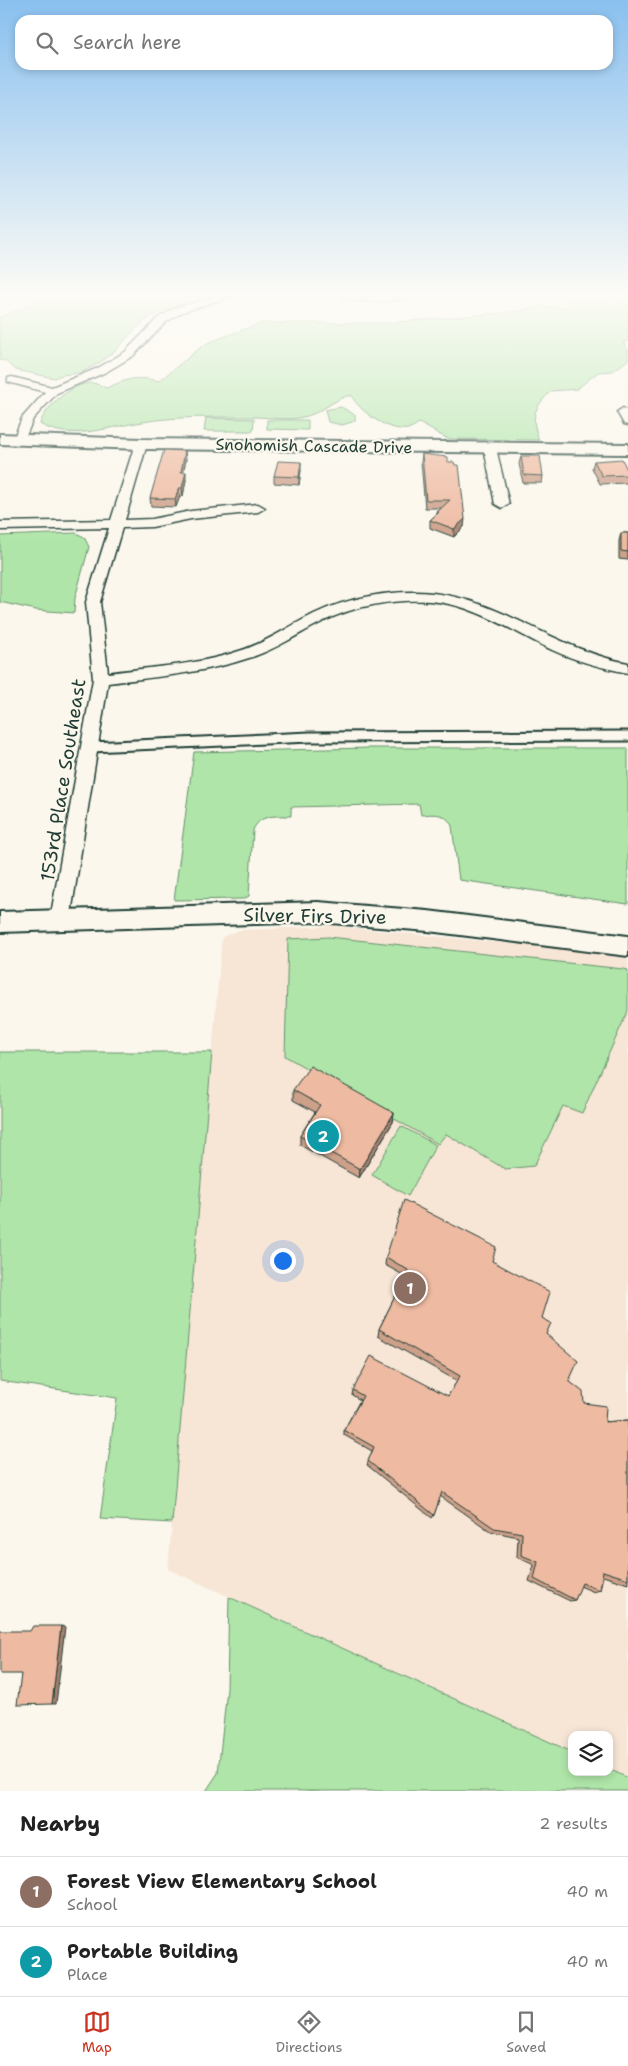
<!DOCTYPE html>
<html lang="en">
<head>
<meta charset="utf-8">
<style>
	body { margin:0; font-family:"Shantell Sans",sans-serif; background:#f2f2f2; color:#222 }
	.controls { position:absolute; right:15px; bottom:15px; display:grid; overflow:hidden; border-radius:10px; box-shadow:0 2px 8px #0003 }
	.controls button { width:45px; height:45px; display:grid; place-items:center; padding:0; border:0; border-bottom:1px solid #e0e0e0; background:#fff; color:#222; font:25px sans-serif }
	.you { position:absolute; left:282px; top:1260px; width:18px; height:18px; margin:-12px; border:4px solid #fff; border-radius:50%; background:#1a73e8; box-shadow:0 0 0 8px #1a73e833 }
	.badge { display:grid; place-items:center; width:32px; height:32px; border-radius:50%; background:#c8321e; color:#fff; font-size:16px; font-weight:700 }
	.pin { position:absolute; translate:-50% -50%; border:2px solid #fff; box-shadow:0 1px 5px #0006 }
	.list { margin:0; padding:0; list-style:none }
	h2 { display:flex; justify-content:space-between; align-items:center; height:65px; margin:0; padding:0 20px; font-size:21px }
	h2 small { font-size:16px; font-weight:400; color:#767676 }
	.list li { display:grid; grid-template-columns:32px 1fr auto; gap:15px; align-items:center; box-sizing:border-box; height:70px; padding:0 20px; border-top:1px solid #e0e0e0 }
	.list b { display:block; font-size:19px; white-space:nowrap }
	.list p { margin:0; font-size:16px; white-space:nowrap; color:#767676 }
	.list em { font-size:16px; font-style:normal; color:#767676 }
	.icon { flex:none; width:28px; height:28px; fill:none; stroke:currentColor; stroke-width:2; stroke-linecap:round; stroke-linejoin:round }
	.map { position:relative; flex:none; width:628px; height:1791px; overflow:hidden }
	.search { position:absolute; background:#fff; box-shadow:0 2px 8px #0003; left:15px; right:15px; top:15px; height:55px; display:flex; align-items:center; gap:12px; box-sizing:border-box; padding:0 18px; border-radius:15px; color:#767676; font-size:19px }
	.sheet { height:205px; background:#fff }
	nav { display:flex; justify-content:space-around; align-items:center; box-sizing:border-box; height:70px; border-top:1px solid #e0e0e0; background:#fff; font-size:14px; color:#767676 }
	nav a { display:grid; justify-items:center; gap:2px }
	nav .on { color:#c8321e }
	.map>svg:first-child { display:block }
</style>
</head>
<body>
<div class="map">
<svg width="628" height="1791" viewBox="0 0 628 1791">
	<rect width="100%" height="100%" fill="#fbf7ec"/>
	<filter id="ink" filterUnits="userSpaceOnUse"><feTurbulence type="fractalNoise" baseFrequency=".02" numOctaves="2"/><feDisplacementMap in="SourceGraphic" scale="10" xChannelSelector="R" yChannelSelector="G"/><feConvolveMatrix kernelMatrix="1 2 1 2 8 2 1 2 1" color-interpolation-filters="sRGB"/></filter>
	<g filter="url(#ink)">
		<path fill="#f7e5d6" d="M 332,926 L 590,952 L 628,959 L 628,1778 L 609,1769 L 609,1735 L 572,1735 L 572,1752 L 168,1569 L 222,937 L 240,930 Z"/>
		<path fill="#afe5a8" stroke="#67916e" d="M 47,296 L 182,296 L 190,300 L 152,316 L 140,324 L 116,350 L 99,363 L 80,373 L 62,375 L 54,378 L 16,370 L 5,361 L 0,360 L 0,317 L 34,304 Z
			M 571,296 L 628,298 L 628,341 L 623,342 L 628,350 L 628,360 L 613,371 L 598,372 L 577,389 L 551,391 C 534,408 530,416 539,440 L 448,439 L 419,423 C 416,425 411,428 408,429 C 388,432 359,411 351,395 C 333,399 321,414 303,417 C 288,421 269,417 254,417 C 215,417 174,416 136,423 C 106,428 68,441 40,424 C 44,407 73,383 91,383 C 96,383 102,386 106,388 C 131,378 133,376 159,381 L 205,344 L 261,323 L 390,323 L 519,311 L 539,306 L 566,308 Z
			M 341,407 L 355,415 L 355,421 L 342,425 L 328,422 L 325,410 Z
			M 206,418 L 254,419 L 253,431 L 204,431 Z
			M 267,420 L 308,420 L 308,430 L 267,429 Z
			M 76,533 L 84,537 L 89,547 L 75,598 L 74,613 L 36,610 L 0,602 L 0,536 Z
			M 370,748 L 628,748 L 628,904 L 459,880 L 452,826 C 445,812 435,814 421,815 L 419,804 L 291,807 L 291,816 C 275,816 260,814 253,830 L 249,896 L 244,899 L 174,900 L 194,752 Z
			M 329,937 L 623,969 L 628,970 L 628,1011 L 582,1113 L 563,1106 L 534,1166 L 505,1169 L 446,1134 L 438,1144 L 285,1056 L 288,939 Z
			M 0,1052 L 212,1052 L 172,1523 L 100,1519 L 117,1398 L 0,1381 Z
			M 401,1126 L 436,1145 L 408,1196 L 372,1175 Z
			M 229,1597 L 572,1752 L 572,1772 L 609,1772 L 609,1769 L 628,1778 L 628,1791 L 206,1791 L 218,1773 L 227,1689 Z"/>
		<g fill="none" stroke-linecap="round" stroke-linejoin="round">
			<g stroke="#1f3d34" stroke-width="13">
				<path id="service" d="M 91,747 L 310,737 L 628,736"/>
			</g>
			<g stroke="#1f3d34" stroke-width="3">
				<path id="minor" d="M 218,296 L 232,296 L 183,312 L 166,322 L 133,356 L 106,372 L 57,393 L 33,419 L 23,443 L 15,443 L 13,440 L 22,418 L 45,392 L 8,382 L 8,378 L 12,377 L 52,387 L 98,368 L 125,352 L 158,318 L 175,308 Z
					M 341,296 L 415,296 L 410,299 C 395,300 352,305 341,296 Z
					M 623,408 L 628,411 L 628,425 L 624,424 L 617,412 Z
					M 141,440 L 147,444 L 125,520 L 152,519 L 191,511 L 258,504 L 265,508 L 258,512 L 191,519 L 152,527 L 122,528 L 100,602 L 108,673 C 151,667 198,665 239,651 C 266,643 289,626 314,614 C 349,597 394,589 433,593 C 504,601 557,650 628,663 L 628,673 C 602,668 576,661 552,650 C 512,631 476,605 430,601 C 395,599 356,605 324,621 C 299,633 276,650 249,658 C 204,673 155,677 108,683 L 70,920 L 67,925 L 60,928 L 53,925 L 50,920 L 93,679 L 86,602 L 109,528 L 0,530 L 0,522 L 111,520 L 135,444 Z
					M 490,444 L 496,448 L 509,504 L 502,508 L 495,504 L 484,448 Z"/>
			</g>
			<g stroke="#1f3d34" stroke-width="4">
				<path id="tertiary" d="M 0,434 L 141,439 L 628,444 L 628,454 L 141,449 L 0,444 Z
					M 318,902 L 428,911 L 628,936 L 628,956 L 428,931 L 318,922 L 0,932 L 0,912 Z"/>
			</g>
			<use href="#service" stroke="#fbf7ec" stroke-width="9"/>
			<use href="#minor" fill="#fbf7ec" fill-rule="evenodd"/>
			<use href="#tertiary" fill="#fbf7ec" fill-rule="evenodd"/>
		</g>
		<path fill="#cda08a" stroke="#1f3d34" d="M 422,454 L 448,462 L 464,527 L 454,537 L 430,528 L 430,520 L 436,515 L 437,512 L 441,508 L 425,508 L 421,462 Z
			M 521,456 L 543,476 L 542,483 L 523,483 L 519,464 Z
			M 186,459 L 183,472 L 186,480 L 183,496 L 180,496 L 176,507 L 151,506 L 150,498 Z
			M 594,461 L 628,472 L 628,483 L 600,484 L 592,468 Z
			M 301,470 L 299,485 L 274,483 L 274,476 Z
			M 621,533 L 628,533 L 628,560 L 619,559 L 619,541 Z
			M 293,1090 L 394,1113 L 393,1122 L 359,1178 L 300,1145 L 300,1136 L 315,1112 L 293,1100 Z
			M 386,1257 L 492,1261 L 542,1318 L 546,1334 L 569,1381 L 584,1403 L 605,1422 L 628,1420 L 628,1584 L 603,1576 L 600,1590 L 594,1592 L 580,1586 L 575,1600 L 570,1601 L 529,1581 L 534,1565 L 517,1557 L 518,1537 L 490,1531 L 440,1496 L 434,1515 L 432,1518 L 367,1465 L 372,1451 L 344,1435 L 344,1430 L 360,1400 L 352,1395 L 353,1390 L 448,1396 L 457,1381 L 378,1336 L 379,1329 L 405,1276 L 385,1265 Z"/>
		<path fill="#a78271" stroke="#1f3d34" d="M 185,451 L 186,459 L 182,480 L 181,472 Z
			M 301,462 L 301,470 L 299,485 L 299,477 Z
			M 186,472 L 186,480 L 183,496 L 182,488 Z
			M 179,488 L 180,496 L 176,507 L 175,499 Z
			M 465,519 L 464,527 L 454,537 L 454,529 Z
			M 394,1113 L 393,1122 L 359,1178 L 360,1169 Z
			M 61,1626 L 65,1627 L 56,1704 L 52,1704 Z"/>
		<path fill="#eebaa1" stroke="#1f3d34" d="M 164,450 L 185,451 L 181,472 L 186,472 L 182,488 L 179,488 L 175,499 L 150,498 Z
			M 422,454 L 448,457 L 448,462 L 454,462 L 455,465 L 459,465 L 465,519 L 454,529 L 430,520 L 439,512 L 437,512 L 450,500 L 426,500 Z
			M 521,456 L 540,456 L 543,476 L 524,475 Z
			M 622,459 L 628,472 L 628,475 L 602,476 L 594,461 Z
			M 278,461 L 301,462 L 299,477 L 274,476 Z
			M 621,533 L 628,533 L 628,552 L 621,551 Z
			M 310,1066 L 394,1113 L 360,1169 L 300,1136 L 320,1105 L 293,1090 Z
			M 404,1200 L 496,1247 L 492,1261 L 550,1292 L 542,1318 L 551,1323 L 546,1334 L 578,1361 L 569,1381 L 583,1392 L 584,1403 L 606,1406 L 605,1422 L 628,1420 L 628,1579 L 603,1571 L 600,1590 L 582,1583 L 575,1600 L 534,1579 L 538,1562 L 521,1555 L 522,1533 L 494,1528 L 442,1492 L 434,1515 L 368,1461 L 374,1447 L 344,1430 L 363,1396 L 353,1390 L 371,1356 L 448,1396 L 460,1376 L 379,1329 L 408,1270 L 386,1257 Z
			M 33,1626 L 61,1626 L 52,1704 L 17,1705 L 21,1674 L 0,1674 L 0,1631 L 30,1631 Z"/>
	</g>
	<linearGradient id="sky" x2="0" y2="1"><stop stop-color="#89c0ef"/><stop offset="0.54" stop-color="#fdfbf6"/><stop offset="1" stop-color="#fdfbf6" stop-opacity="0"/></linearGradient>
	<rect width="628" height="546" fill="url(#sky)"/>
	<g text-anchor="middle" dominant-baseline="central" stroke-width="4.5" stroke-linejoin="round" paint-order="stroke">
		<g font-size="16" fill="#1f3d34" stroke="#fbf7ec">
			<text transform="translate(314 446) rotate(1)">Snohomish Cascade Drive</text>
		</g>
		<g font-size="19" fill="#1f3d34" stroke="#fbf7ec">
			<text transform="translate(63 780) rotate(-81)">153rd Place Southeast</text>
			<text transform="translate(315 916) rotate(1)">Silver Firs Drive</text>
		</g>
	</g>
</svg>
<div class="controls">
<button><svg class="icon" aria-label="layers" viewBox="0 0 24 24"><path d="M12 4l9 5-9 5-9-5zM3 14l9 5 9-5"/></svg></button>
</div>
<div class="you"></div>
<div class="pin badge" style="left:410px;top:1288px;background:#8d6e63">1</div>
<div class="pin badge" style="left:323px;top:1136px;background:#0f9aa8">2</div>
<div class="search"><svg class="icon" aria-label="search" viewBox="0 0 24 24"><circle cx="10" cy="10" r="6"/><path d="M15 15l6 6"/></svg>Search here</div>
</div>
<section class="sheet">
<h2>Nearby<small>2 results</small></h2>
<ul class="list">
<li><span class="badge" style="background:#8d6e63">1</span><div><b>Forest View Elementary School</b><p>School</p></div><em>40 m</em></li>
<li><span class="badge" style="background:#0f9aa8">2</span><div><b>Portable Building</b><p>Place</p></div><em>40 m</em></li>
</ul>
</section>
<nav>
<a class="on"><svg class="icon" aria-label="map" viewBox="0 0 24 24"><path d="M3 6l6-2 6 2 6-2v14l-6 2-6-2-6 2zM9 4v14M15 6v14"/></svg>Map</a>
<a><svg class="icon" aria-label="directions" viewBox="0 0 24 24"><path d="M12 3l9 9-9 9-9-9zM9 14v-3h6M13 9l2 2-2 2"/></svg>Directions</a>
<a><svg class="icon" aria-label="saved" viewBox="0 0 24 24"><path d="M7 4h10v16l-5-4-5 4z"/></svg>Saved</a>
</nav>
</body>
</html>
